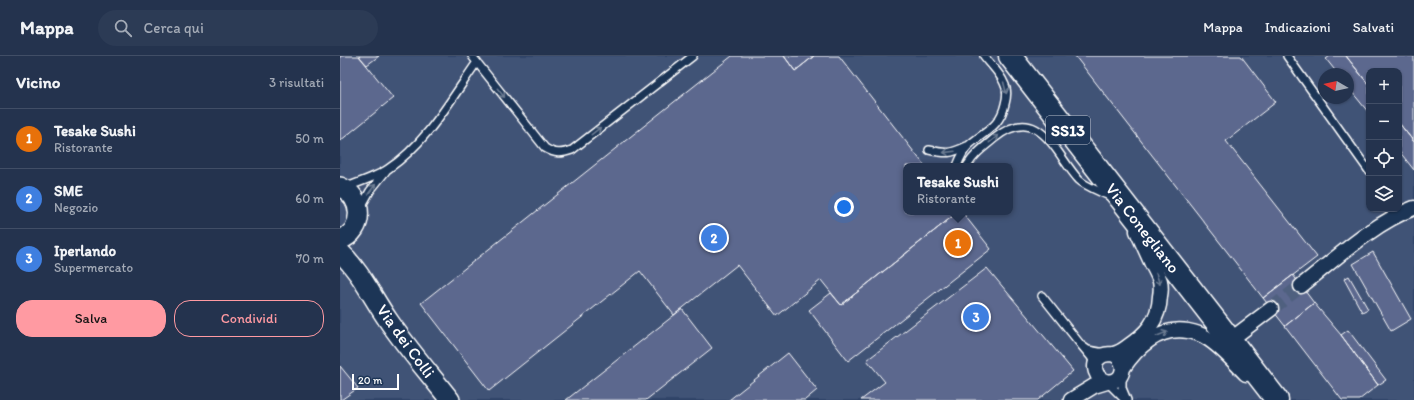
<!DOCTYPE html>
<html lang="it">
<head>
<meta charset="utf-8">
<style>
	body { margin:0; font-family:Itim,sans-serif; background:#2c3b55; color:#f1f3f6 }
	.controls { position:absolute; right:12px; top:12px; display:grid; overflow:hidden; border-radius:8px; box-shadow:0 1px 3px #0004 }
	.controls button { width:36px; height:36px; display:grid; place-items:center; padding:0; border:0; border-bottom:1px solid #414e66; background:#24334e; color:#f1f3f6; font:20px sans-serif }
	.compass { position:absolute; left:978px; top:12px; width:36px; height:36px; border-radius:50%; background:#24334e; box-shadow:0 1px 3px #0004; rotate:279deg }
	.scale { position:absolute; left:12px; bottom:10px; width:47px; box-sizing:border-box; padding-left:4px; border:2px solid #fff; border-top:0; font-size:11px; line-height:14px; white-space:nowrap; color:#fff; -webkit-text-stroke:3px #1d3557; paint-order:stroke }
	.you { position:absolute; left:504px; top:151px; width:14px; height:14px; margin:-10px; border:3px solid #fff; border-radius:50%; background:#1a73e8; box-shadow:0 0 0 6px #1a73e833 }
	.badge { display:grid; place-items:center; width:26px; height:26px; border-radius:50%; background:#ff9aa2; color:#fff; font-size:13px; font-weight:700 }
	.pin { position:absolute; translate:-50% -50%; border:2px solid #fff; box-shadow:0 1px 4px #0006 }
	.popup { position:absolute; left:563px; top:107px; width:110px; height:52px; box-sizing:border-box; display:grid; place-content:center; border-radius:8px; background:#24334e; filter:drop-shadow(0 1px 3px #0005); font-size:13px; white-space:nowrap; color:#a3aab6 }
	.popup b { font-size:15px; color:#f1f3f6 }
	.popup::after { content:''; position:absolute; left:50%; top:100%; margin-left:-8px; border:8px solid transparent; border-top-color:#24334e }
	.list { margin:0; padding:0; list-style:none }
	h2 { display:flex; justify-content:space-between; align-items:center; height:52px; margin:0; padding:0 16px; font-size:17px }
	h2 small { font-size:13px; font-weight:400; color:#a3aab6 }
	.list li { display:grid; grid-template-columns:26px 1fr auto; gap:12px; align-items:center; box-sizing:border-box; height:60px; padding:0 16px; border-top:1px solid #414e66 }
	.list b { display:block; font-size:15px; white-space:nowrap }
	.list p { margin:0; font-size:13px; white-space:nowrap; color:#a3aab6 }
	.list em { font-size:13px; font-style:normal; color:#a3aab6 }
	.actions { display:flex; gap:8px; padding:12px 16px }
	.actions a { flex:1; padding:9px 0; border:1px solid #ff9aa2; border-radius:16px; text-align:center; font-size:14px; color:#ff9aa2 }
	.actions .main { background:#ff9aa2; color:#111 }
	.icon { flex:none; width:22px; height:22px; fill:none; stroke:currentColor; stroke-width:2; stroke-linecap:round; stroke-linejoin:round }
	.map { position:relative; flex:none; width:1074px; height:344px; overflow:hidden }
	header { display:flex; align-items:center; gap:24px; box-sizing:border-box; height:56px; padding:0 20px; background:#24334e; border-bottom:1px solid #414e66 }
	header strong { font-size:19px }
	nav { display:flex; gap:22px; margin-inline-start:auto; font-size:14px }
	.search { width:280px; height:36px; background:#2c3b55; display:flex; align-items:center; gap:10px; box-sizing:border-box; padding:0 14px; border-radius:22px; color:#a3aab6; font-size:15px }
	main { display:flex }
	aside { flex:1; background:#24334e }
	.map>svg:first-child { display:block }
</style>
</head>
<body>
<header>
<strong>Mappa</strong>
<div class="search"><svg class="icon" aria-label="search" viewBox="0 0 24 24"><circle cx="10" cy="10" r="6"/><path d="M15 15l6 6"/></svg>Cerca qui</div>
<nav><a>Mappa</a><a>Indicazioni</a><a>Salvati</a></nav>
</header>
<main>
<aside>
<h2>Vicino<small>3 risultati</small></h2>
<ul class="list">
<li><span class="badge" style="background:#e8710a">1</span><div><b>Tesake Sushi</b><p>Ristorante</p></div><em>50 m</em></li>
<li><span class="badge" style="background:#3f7fe0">2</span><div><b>SME</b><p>Negozio</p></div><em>60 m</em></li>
<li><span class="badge" style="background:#3f7fe0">3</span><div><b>Iperlando</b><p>Supermercato</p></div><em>70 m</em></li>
</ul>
<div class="actions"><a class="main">Salva</a><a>Condividi</a></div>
</aside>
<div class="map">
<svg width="1074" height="344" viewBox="0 0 1074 344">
	<rect width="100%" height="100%" fill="#304468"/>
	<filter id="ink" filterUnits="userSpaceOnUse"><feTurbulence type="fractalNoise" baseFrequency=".025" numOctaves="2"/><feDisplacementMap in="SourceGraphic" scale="8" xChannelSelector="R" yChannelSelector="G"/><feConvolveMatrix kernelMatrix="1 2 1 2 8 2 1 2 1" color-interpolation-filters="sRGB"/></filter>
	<g filter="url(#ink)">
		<path fill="#415276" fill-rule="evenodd" d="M 0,0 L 1074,0 L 1074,344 L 0,344 ZM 1029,15 L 1059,15 L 1059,153 L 1029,153 ZM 984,18 L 1008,18 L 1008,42 L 984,42 ZM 566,110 L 670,110 L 670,156 L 566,156 Z"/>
		<path fill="#5b678e" stroke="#fff" d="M 0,0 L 19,0 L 53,42 L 0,85 Z
			M 19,0 L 39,0 L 27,9 Z
			M 392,0 L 444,0 L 455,15 L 474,0 L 499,0 L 585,110 L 566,110 L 566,156 L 618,156 L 501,249 L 481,224 L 437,260 L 397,209 L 334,259 L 300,215 L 149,335 L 81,247 Z
			M 444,0 L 474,0 L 455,15 Z
			M 735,0 L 901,0 L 936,46 L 886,85 L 977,201 L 923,242 Z
			M 990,0 L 1006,0 L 1029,29 L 1029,57 L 1008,31 L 1008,18 L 998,18 L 986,3 Z
			M 1006,0 L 1074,0 L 1074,86 L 1059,67 L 1059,15 L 1029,15 L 1029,29 Z
			M 1059,67 L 1074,86 L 1074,114 L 1059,95 Z
			M 618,156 L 622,156 L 651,193 L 508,305 L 469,254 L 491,237 L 501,249 Z
			M 1033,196 L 1071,263 L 1051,275 L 1013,208 Z
			M 647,212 L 733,315 L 698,344 L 521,344 L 545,326 L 527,304 Z
			M 953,219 L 974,247 L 945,270 L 923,242 Z
			M 1009,220 L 1028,253 L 1022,256 L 1004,223 Z
			M 974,247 L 1001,279 L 1038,329 L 1019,344 L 1002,344 L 945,270 Z
			M 342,253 L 372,292 L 306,344 L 226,344 Z
			M 1008,274 L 1046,324 L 1038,329 L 1001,279 Z
			M 448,297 L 477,334 L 465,344 L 389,344 Z
			M 0,310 L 18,332 L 1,344 L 0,344 Z"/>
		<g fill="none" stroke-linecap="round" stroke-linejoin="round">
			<path stroke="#4f607f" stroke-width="14" stroke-dasharray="14 7" stroke-linecap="butt" d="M 931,253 L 961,230"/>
			<g stroke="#fff" stroke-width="10">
				<path id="lane" d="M 132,0 L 205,92 C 215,98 221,98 232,94 L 353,0
					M 947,0 L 1029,115
					M 589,94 C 607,98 610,98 627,90
					M 617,110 C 620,102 623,95 629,89 C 645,75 660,71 665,48 C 667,41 668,34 664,27 C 660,17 651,9 644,0
					M 627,110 C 634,98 644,91 655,82 C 700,46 715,98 739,124 C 745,130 761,136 769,140
					M 6,131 C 20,126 36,121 48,113 C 87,87 111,43 137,6
					M 21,151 L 30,135 L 46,115
					M 702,240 L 741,289
					M 755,309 L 751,301 L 741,289 L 748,294 L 764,297
					M 782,319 L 782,332 L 787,344
					M 767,326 L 785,344"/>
			</g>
			<g stroke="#fff" stroke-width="17">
				<path id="street" d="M 961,230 C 994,204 1035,166 1074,152
					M 890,284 L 931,253
					M 773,298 C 789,305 784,329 766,325 C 756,323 751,309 759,302 C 764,297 768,299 773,298 C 778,297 783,294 787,291 C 806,278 819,265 820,240 C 821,235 821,230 820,225 C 818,219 815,214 812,208 C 807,197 802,186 797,175
					M 783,312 C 798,290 820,270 848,275 C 853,276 861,278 865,281 C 881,290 893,305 906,318
					M 731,344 L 754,330 L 767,326"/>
			</g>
			<g stroke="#fff" stroke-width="22">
				<path id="secondary" d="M 0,131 C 24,140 25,175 0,184
					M 0,196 C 21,216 32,241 48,264 C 67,292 89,317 110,344"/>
			</g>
			<g stroke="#fff" stroke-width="25">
				<path id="primary" d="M 670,0 L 937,344"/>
			</g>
			<use href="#lane" stroke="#1d3557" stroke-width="7"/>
			<use href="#street" stroke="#1d3557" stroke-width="14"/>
			<use href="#secondary" stroke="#1d3557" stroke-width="19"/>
			<use href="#primary" stroke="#1d3557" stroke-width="22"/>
		</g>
		<defs><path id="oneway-shaft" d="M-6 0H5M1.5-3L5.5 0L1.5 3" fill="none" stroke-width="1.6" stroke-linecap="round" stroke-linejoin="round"/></defs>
		<g stroke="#6c7c92">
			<use href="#oneway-shaft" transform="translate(665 32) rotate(76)"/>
			<use href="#oneway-shaft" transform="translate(161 37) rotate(52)"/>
			<use href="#oneway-shaft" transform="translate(256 75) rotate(-38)"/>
			<use href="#oneway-shaft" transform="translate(654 83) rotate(-38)"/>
			<use href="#oneway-shaft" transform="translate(609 96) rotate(173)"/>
			<use href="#oneway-shaft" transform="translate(32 133) rotate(-53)"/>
			<use href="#oneway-shaft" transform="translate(818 223) rotate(71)"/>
			<use href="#oneway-shaft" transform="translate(822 278) rotate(-22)"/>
		</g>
	</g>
	<g text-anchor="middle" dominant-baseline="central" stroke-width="3" stroke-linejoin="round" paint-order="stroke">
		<rect fill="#1d3557" stroke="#bbc2cd" stroke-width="1" x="706" y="60" width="44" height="28" rx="3"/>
		<g font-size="16" font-weight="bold" fill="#fff">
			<text x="728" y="74">SS13</text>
		</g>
		<g font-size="17" fill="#fff" stroke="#1d3557">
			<text transform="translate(803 172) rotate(52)">Via Conegliano</text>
			<text transform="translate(66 285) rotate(54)">Via dei Colli</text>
		</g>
	</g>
</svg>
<div class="controls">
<button>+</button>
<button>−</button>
<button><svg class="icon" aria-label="locate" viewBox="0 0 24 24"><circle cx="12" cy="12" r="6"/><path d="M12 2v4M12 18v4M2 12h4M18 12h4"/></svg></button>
<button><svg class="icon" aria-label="layers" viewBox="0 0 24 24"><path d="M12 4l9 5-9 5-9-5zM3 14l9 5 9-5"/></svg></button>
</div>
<svg class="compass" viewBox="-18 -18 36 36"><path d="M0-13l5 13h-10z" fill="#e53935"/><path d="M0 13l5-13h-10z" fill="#a3aab6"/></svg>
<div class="scale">20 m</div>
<div class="you"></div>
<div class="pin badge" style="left:618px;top:187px;background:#e8710a">1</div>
<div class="popup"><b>Tesake Sushi</b>Ristorante</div>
<div class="pin badge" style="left:374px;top:182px;background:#3f7fe0">2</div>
<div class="pin badge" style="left:636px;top:261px;background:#3f7fe0">3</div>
</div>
</main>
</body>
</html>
